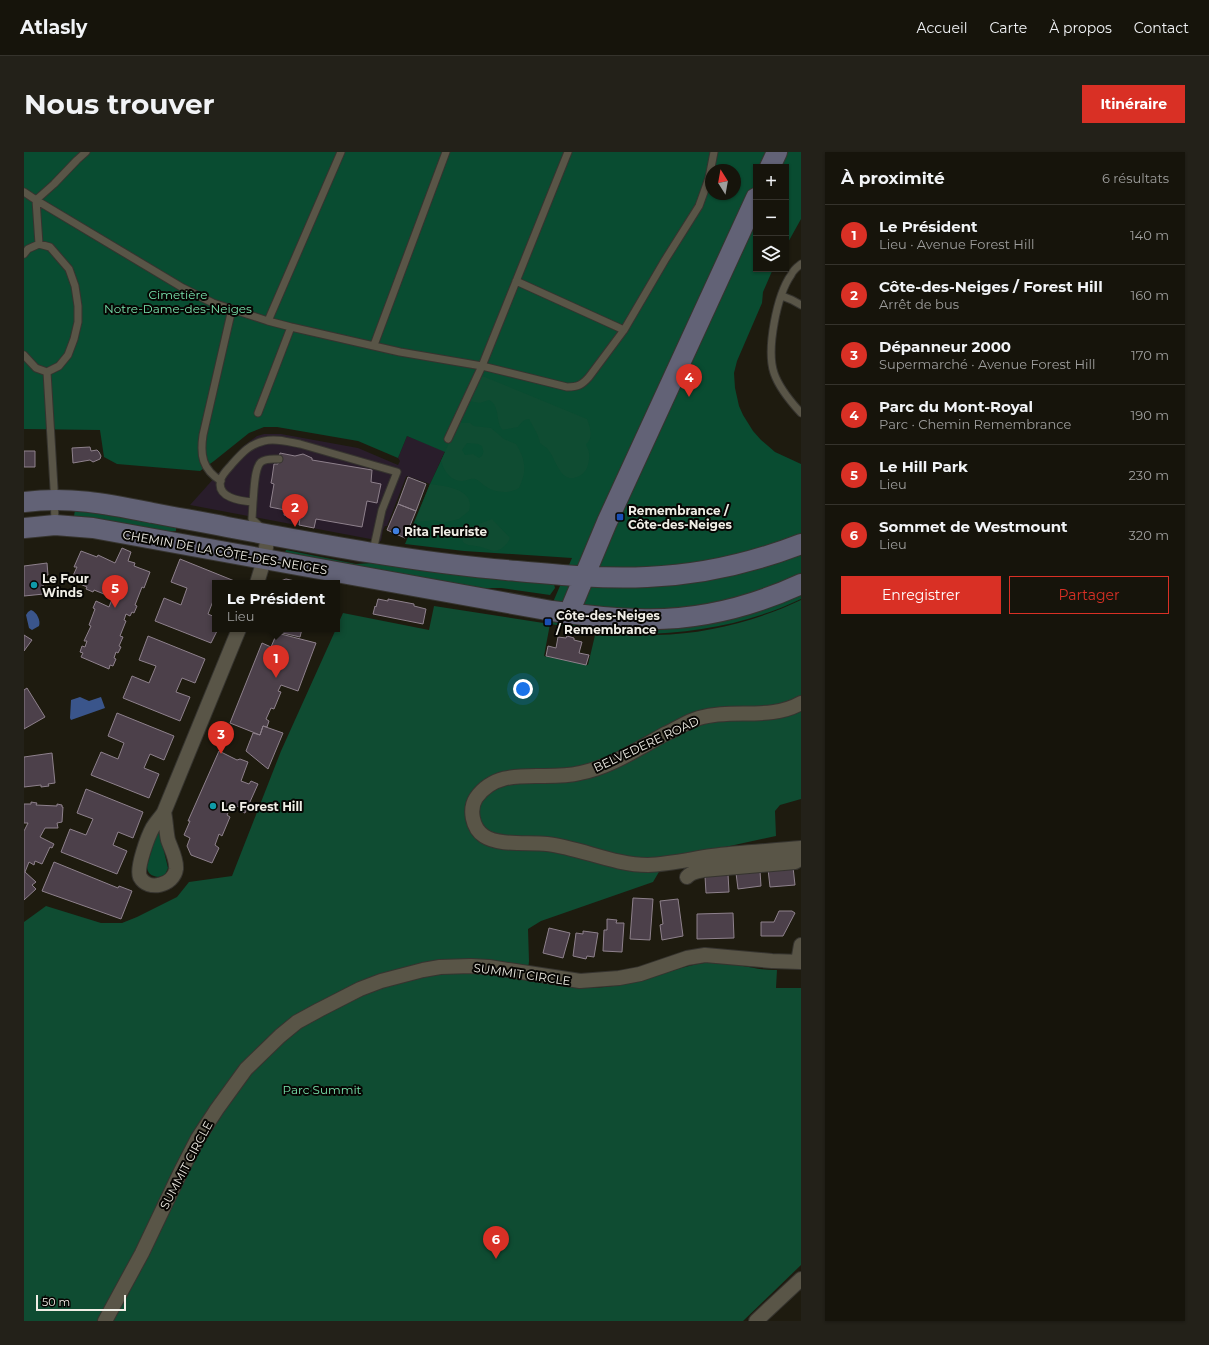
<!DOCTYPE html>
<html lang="fr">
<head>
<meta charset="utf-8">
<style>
	body { margin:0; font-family:Montserrat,sans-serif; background:#232119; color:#f1f3f6 }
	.controls { position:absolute; right:12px; top:12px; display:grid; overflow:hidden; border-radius:0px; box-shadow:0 1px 3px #0004 }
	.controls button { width:36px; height:36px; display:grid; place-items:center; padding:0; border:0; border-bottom:1px solid #35332c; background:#16140b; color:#f1f3f6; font:20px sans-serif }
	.compass { position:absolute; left:681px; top:12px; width:36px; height:36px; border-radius:50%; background:#16140b; box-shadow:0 1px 3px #0004; rotate:349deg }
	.scale { position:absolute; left:12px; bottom:10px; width:90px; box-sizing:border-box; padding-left:4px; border:2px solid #f0eee6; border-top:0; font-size:11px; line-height:14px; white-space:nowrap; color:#f0eee6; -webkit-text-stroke:3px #070603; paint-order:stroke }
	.you { position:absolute; left:499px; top:537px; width:14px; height:14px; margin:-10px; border:3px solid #fff; border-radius:50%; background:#1a73e8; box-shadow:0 0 0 6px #1a73e833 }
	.badge { display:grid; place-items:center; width:26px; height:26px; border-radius:50%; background:#d93025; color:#fff; font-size:13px; font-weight:700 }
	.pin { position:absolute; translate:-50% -33px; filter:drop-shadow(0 1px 2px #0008) }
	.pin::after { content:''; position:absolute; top:21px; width:14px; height:12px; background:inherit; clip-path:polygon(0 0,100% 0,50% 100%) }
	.popup { position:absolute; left:188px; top:428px; width:128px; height:52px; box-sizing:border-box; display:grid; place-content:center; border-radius:0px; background:#16140b; filter:drop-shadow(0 1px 3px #0005); font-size:13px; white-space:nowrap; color:#9e9e9d }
	.popup b { font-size:15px; color:#f1f3f6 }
	.popup::after { content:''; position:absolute; left:50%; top:100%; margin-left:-8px; border:8px solid transparent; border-top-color:#16140b }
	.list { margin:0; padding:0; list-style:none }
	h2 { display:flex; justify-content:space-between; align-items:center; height:52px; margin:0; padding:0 16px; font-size:17px }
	h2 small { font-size:13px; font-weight:400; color:#9e9e9d }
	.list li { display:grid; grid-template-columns:26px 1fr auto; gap:12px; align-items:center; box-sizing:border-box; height:60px; padding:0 16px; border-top:1px solid #35332c }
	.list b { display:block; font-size:15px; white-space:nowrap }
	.list p { margin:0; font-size:13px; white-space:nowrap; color:#9e9e9d }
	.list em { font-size:13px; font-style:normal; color:#9e9e9d }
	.actions { display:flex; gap:8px; padding:12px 16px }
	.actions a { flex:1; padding:9px 0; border:1px solid #d93025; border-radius:0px; text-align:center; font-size:14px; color:#d93025 }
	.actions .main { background:#d93025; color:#fff }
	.icon { flex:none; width:22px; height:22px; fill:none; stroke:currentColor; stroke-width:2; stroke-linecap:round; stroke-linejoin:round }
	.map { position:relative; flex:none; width:777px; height:1169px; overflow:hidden; border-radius:0px }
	header { display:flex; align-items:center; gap:24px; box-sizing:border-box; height:56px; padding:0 20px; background:#16140b; border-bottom:1px solid #35332c }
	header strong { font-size:19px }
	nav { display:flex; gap:22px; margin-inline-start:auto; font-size:14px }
	.intro { display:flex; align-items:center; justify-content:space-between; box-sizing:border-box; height:96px; padding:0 24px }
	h1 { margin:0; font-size:28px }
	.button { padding:10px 18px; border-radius:0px; background:#d93025; color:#fff; font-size:14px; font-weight:700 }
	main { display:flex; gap:24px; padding:0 24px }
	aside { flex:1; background:#16140b; border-radius:0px; box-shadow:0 1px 3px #0004 }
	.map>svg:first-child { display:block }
</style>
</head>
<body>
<header>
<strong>Atlasly</strong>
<nav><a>Accueil</a><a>Carte</a><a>À propos</a><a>Contact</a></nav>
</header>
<div class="intro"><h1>Nous trouver</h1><a class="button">Itinéraire</a></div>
<main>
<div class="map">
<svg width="777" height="1169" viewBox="0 0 777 1169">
	<rect width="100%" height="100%" fill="#1e1b0f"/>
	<path fill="#291d2b" d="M 240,282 L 257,282 L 334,296 L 374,313 L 376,309 L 374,306 L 383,284 L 421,299 L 406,332 L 383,324 L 382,325 L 363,374 L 361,374 L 359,378 L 357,389 L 166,353 L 218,295 L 233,284 Z"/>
	<path fill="#094c31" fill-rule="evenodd" d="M 0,0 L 777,0 L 777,67 L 762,94 L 762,15 L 732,15 L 732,117 L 749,117 L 739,140 L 738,151 L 713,209 L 710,221 L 711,236 L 715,254 L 719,263 L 729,279 L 737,288 L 751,300 L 777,312 L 777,447 C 718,475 651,485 586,481 C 564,480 542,474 520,471 L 548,406 L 440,399 L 381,392 L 406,332 L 421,300 L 383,284 L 374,306 L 334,289 L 253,275 L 240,275 L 225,281 L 190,309 L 176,319 L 93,312 L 80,305 L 76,278 L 0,277 ZM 687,18 L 711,18 L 711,42 L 687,42 Z
		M 51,358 L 104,366 L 152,376 L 152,379 L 141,379 L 50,364 Z
		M 262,398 L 332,412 L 348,411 L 530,432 L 531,436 L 526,443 L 477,436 L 445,436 L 260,403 Z
		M 134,677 L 137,677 L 138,691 L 144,716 L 141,723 L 134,725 C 127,724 123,721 123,714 Z"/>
	<path fill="#0f4c32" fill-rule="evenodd" d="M 456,223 L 563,267 C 566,275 570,286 562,292 C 563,296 565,298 565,301 C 566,308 564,319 557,323 C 537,335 533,309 525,299 C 523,295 519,294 516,291 C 514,282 510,276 505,267 C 500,267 497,271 494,275 L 479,278 C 471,273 477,254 465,248 L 456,251 L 444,249 Z
		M 434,271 L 446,271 L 450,274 L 467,276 L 480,287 L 492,292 C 502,308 503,319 495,336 C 486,342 470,341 461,334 C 458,332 455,328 451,327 C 447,326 443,329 439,329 C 427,330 420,319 417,309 ZM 443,291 L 454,292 L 458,294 C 460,300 460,303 455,306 L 449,302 L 441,303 L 438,298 Z
		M 406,332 C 421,334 452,337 445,359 L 435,367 L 423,370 L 418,371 L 411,368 L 394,370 L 392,367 Z
		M 468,367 L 486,386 C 484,392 476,400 469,399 C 465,398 461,396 457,395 C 450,393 444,395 439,390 L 437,383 L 447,375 Z
		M 777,448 L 777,647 L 756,653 L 751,659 L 752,684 L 642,708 L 629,730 L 517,769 L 504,777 L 505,809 L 503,828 C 521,831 541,835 560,836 C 580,836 602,833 621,827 C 640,822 660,814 680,811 C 704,807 729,819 753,818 L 752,836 L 777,836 L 777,1113 L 719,1169 L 0,1169 L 0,770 L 22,754 L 77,771 L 98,771 L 113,765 L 153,745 L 165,730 L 208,724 L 257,599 L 312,477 L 313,477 L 313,474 L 319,461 L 405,478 L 410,454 L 526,472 L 520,504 L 564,513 L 572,479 C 592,481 613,483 633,483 C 682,482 733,469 777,448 Z"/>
	<path fill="#3a558b" d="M 7,458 C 13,460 17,469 15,474 L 8,478 L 5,476 L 2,463 L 4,460 Z
		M 56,545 L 65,549 L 77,545 L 81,556 L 47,568 L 46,566 L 47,548 Z"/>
	<path fill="#4c404a" stroke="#8e818c" d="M 66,295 L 67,299 L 73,298 L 75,300 L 77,304 L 76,307 L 69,310 L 66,308 L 49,311 L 48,296 Z
		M 0,299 L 11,299 L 11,315 L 0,315 Z
		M 256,301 L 271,304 L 279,302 L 288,306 L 288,308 L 348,318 L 347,330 L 357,332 L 353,351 L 343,349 L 338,375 L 292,367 L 290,376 L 275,373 L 276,366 L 260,363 L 261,358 L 246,355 L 250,332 L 247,331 L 248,326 L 250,312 L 254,312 Z
		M 384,325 L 402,332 L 392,359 L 374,352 Z
		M 374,352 L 392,359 L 381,386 L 363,378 Z
		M 98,396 L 107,400 L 104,409 L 111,411 L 110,414 L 126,420 L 120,436 L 118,435 L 111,453 L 113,454 L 110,461 L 108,460 L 106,464 L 102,462 L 100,468 L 102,469 L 96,484 L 99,485 L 95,494 L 97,495 L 94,501 L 92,500 L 90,506 L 92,507 L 89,514 L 86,513 L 85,517 L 57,505 L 59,501 L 56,500 L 58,494 L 61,495 L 63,489 L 60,489 L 67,474 L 65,473 L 71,457 L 69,456 L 72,449 L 85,455 L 90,442 L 81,439 L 80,442 L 70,438 L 69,440 L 62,437 L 63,435 L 47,428 L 53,415 L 50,415 L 57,399 L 73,405 L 74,403 L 91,411 Z
		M 156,407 L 213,430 L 212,431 L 191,431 L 191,450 L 189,449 L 184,462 L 191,465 L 191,477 L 194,477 L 187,491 L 131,469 L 140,446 L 157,453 L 163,436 L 147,430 Z
		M 23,411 L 24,423 L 18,423 L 20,442 L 0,444 L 0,414 Z
		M 262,427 L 280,431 L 253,431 L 254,430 Z
		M 354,447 L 364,449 L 364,447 L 390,452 L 390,454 L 402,457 L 399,472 L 349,462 L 351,454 L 352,455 Z
		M 241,477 L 278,477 L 276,485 Z
		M 253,481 L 292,491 L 274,539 L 257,533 L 254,539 L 257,540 L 250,557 L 247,556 L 242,567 L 245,569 L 243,575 L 239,574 L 236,583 L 206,571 L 238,491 L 247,495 Z
		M 0,483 L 8,488 L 0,499 Z
		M 124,484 L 181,507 L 171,531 L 158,526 L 152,540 L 166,545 L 156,569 L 99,546 L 108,524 L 125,531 L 132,514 L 115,508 Z
		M 543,484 L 550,486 L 550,488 L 558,490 L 555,501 L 565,503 L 562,513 L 522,504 L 524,494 L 532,496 L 534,485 L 542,486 Z
		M 3,536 L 21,565 L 0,577 L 0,538 Z
		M 93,561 L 150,584 L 140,608 L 126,602 L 120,616 L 135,622 L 125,646 L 67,623 L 77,600 L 94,607 L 100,591 L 84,584 Z
		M 239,574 L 259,581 L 244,617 L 222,599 L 229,581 L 236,583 Z
		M 195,599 L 213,608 L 216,607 L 224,610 L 217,629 L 225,632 L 227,629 L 234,632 L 221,661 L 215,659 L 217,656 L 208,652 L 203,663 L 206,665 L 198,684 L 195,682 L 191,693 L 195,696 L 188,711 L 167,703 L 163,694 L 166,686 L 160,683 L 166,669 L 164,669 Z
		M 28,601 L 31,631 L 24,632 L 25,634 L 17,635 L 17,633 L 0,635 L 0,605 Z
		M 62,637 L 119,660 L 109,686 L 94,680 L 89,693 L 103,699 L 93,722 L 37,700 L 46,677 L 62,683 L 69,667 L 53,661 Z
		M 7,650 L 13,651 L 12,653 L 33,654 L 33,652 L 38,653 L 38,655 L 39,655 L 38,670 L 33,671 L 34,676 L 21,676 L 16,685 L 30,692 L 28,696 L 26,695 L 18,712 L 11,709 L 10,713 L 5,710 L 1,720 L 12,730 L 8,733 L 12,737 L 0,748 L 0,679 L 4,671 L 0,671 L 0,652 L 7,652 Z
		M 30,710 L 94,736 L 95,734 L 108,739 L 97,767 L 18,739 Z
		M 769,715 L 771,733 L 746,735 L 744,717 Z
		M 736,719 L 737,734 L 714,737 L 712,721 Z
		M 704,722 L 705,740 L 682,741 L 681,724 Z
		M 609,746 L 629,747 L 626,788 L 606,787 Z
		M 654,747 L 659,784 L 638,788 L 636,773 L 639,772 L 636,749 Z
		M 755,759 L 768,759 L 771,761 L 759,784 L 737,784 L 737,770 L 750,770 Z
		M 709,761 L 710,786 L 673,787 L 673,762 Z
		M 583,767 L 593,768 L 592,771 L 600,771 L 598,800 L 579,799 L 580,778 L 583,778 Z
		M 525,776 L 546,781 L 539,806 L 519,801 Z
		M 559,779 L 574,781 L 570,805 L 563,804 L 562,807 L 549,804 L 552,781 L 559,782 Z"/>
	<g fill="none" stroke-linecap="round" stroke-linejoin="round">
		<g stroke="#36342f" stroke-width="9">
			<path id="lane" d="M 62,0 L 53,8 L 30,32 L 12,48 L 159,136 L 189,151 L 244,169 L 317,0
				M 0,40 L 12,48 L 15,92
				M 0,102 L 4,97 L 15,92 L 26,95 L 45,117 L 51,134 L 54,154 L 54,170 L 50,187 L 44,203 L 35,214 L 23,220 L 12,216 L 0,203
				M 777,112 C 773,115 769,118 767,123 C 753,143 742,197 750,221 C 755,236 766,249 777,261
				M 492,129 L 600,178
				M 758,144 L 768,148 L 777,153
				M 244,169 L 267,175 L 376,200 L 458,214 L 543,235 C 554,235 558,233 565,225 L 600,178 L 641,108 L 675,54 L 685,26 L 690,0
				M 350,193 L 422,0
				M 23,220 L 30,336 L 31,372
				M 234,261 L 267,175
				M 424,287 L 458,214 L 544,0
				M 197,329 C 178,317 176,303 179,283 L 208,157
				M 229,350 C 230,341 230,316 237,310 C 242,306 249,307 255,307
				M 238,376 L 228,367 L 229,350 C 217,349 191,346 197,327 C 199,321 205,316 208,312 C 218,301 226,292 240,289 C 252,286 265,290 276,292 L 373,320 L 358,358 L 349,399"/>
		</g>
		<g stroke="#36342f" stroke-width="16">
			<path id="street" d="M 233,431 L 240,408 L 244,383
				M 777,551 C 745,569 709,556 675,566 C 664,569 654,576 643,581 C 615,596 587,615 556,621 C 544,624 532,624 520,624 C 495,624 469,622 452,646 C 445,657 448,676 460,684 C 475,694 505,690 523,692 C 557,696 590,713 624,713 C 646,712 667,707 688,704 C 717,700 747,699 777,696
				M 140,660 C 142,669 142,679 144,688 C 147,697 153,707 152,717 C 150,733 124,740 116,725 C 112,716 124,684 129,675 C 132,670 137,665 140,660 L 215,477
				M 663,725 C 667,720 673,720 679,718 L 771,710 L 777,706
				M 774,810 L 777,793
				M 81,1169 L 118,1101 L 157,1019 L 174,986 L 193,957 L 222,917 L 256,884 L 273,870 L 295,858 L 336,837 L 357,829 L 399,818 L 416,815 L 447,814 L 465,815 L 556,829 L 595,826 L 616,822 L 663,806 L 681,803 L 748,809 L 777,810
				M 732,1169 L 777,1127"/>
		</g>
		<g stroke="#36342f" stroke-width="22">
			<path id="secondary" d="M 746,15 L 753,0
				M 0,350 C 46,344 84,352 129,361 C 154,366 179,370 203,375 C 299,393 395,411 493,419 C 536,423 579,427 623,425 C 675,423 728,411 777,392
				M 0,376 L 31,373 L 69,376 L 528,459 C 557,463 586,467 615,467 C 671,469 727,455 777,432
				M 545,461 L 583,370 L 732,46"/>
		</g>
		<use href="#lane" stroke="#595547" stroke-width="7"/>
		<use href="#street" stroke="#595547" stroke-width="14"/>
		<use href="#secondary" stroke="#626276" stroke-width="20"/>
	</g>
	<g fill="#1a4fb4" stroke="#070603" stroke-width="1.5">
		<rect x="592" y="361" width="8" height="8" rx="2"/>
		<rect x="520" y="466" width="8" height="8" rx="2"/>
	</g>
	<circle fill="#3f7fe0" stroke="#070603" stroke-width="1.5" cx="372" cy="379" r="4"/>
	<g fill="#0f9aa8" stroke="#070603" stroke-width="1.5">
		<circle cx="10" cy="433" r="4"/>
		<circle cx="189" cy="654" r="4"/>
	</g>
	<g text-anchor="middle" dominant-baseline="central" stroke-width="4" stroke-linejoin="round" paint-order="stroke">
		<g font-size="12" fill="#79e2ad" stroke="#070603">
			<text x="154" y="142">Cimetière<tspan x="154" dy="14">Notre-Dame-des-Neiges</tspan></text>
			<text x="298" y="937">Parc Summit</text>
		</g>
		<g font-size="12" font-weight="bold" fill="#f0eee6" stroke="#070603" text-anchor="start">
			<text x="604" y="358">Remembrance /<tspan x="604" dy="14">Côte-des-Neiges</tspan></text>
			<text x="380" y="379">Rita Fleuriste</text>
			<text x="18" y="426">Le Four<tspan x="18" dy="14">Winds</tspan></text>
			<text x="532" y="463">Côte-des-Neiges<tspan x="532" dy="14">/ Remembrance</tspan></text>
			<text x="197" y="654">Le Forest Hill</text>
		</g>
		<g font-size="12" fill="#f0eee6" stroke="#070603">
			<text transform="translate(201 400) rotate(10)">CHEMIN DE LA CÔTE-DES-NEIGES</text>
			<text transform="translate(622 592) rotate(-25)">BELVEDERE ROAD</text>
			<text transform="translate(498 822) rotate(8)">SUMMIT CIRCLE</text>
			<text transform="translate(162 1013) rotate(-62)">SUMMIT CIRCLE</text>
		</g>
	</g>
</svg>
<div class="controls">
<button>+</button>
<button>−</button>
<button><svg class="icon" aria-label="layers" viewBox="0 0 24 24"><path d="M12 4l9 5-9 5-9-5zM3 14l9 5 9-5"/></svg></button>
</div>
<svg class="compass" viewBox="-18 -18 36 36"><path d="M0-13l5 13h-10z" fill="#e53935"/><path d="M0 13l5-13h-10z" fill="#9e9e9d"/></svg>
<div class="scale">50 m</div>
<div class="you"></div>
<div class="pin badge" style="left:252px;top:526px">1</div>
<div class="popup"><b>Le Président</b>Lieu</div>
<div class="pin badge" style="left:271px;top:375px">2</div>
<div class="pin badge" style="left:197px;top:602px">3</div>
<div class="pin badge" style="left:665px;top:245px">4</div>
<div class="pin badge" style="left:91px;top:456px">5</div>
<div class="pin badge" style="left:472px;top:1107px">6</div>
</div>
<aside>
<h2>À proximité<small>6 résultats</small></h2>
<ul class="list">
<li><span class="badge">1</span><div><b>Le Président</b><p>Lieu · Avenue Forest Hill</p></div><em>140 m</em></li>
<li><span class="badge">2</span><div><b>Côte-des-Neiges / Forest Hill</b><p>Arrêt de bus</p></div><em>160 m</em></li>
<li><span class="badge">3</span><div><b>Dépanneur 2000</b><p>Supermarché · Avenue Forest Hill</p></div><em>170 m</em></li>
<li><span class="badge">4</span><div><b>Parc du Mont-Royal</b><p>Parc · Chemin Remembrance</p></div><em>190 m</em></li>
<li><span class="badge">5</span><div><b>Le Hill Park</b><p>Lieu</p></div><em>230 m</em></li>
<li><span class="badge">6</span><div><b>Sommet de Westmount</b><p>Lieu</p></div><em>320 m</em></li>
</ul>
<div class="actions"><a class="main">Enregistrer</a><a>Partager</a></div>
</aside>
</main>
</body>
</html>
